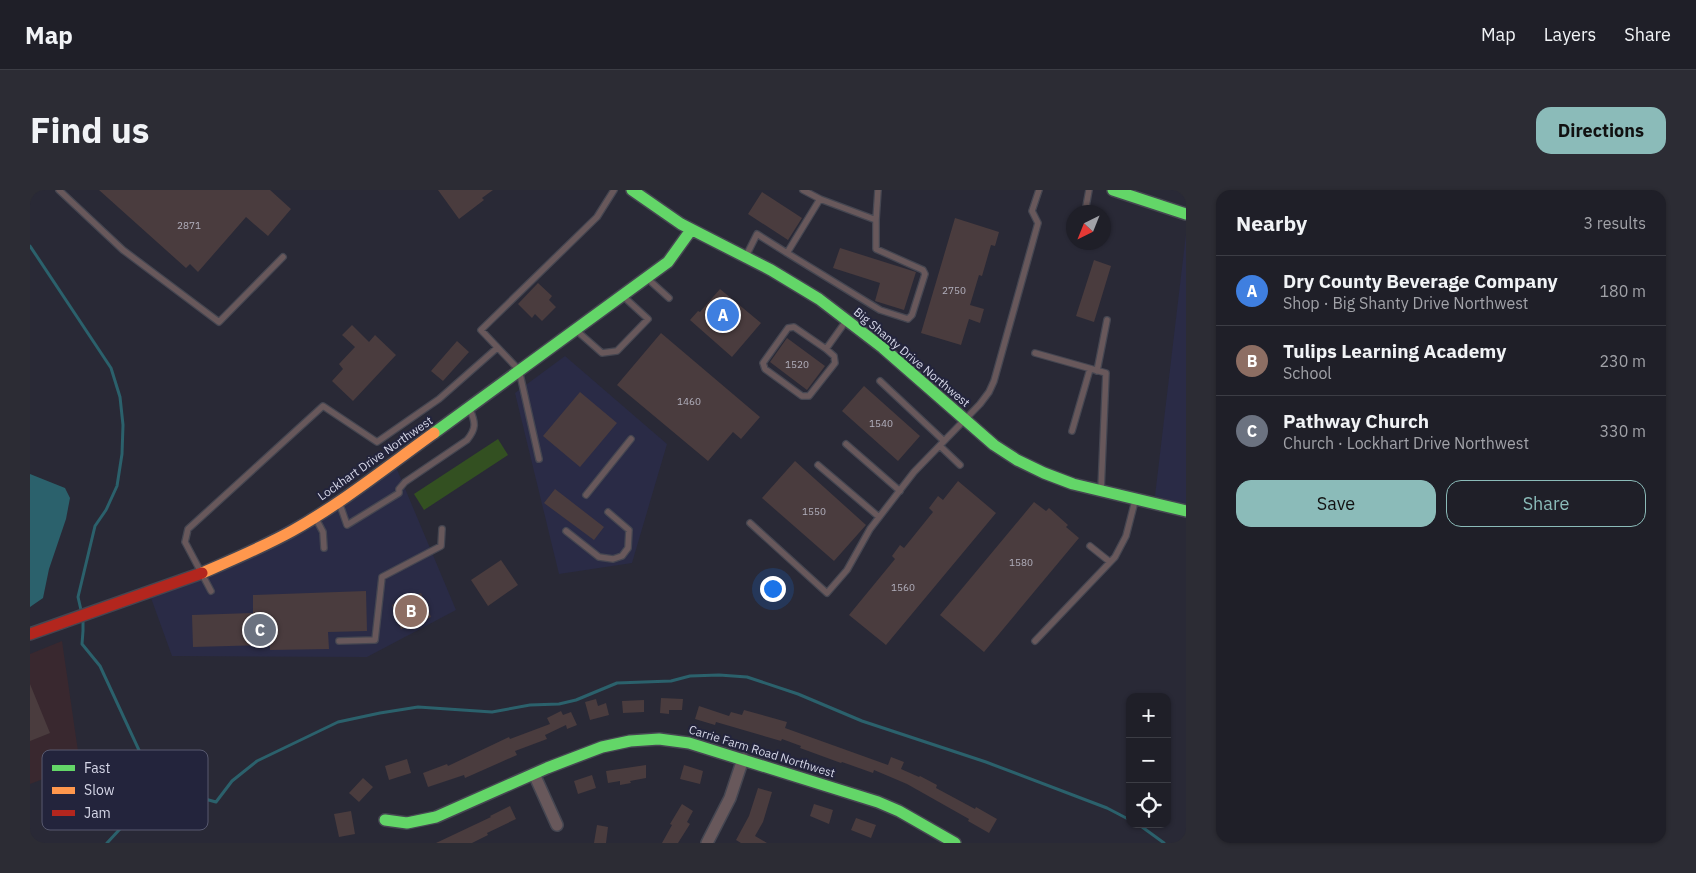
<!DOCTYPE html>
<html lang="en">
<head>
<meta charset="utf-8">
<style>
	body { margin:0; font-family:"IBM Plex Sans",sans-serif; background:#2c2c34; color:#f1f3f6 }
	.controls { position:absolute; right:15px; bottom:15px; display:grid; overflow:hidden; border-radius:10px; box-shadow:0 1px 4px #0004 }
	.controls button { width:45px; height:45px; display:grid; place-items:center; padding:0; border:0; border-bottom:1px solid #3c3d45; background:#1f1f28; color:#f1f3f6; font:25px sans-serif }
	.compass { position:absolute; left:1036px; top:15px; width:45px; height:45px; border-radius:50%; background:#1f1f28; box-shadow:0 1px 4px #0004; rotate:223deg }
	.you { position:absolute; left:742px; top:398px; width:18px; height:18px; margin:-12px; border:4px solid #fff; border-radius:50%; background:#1a73e8; box-shadow:0 0 0 8px #1a73e833 }
	.badge { display:grid; place-items:center; width:32px; height:32px; border-radius:50%; background:#8bbbb9; color:#fff; font-size:16px; font-weight:700 }
	.pin { position:absolute; translate:-50% -50%; border:2px solid #fff; box-shadow:0 1px 5px #0006 }
	.list { margin:0; padding:0; list-style:none }
	h2 { display:flex; justify-content:space-between; align-items:center; height:65px; margin:0; padding:0 20px; font-size:21px }
	h2 small { font-size:16px; font-weight:400; color:#a1a2a8 }
	.list li { display:grid; grid-template-columns:32px 1fr auto; gap:15px; align-items:center; box-sizing:border-box; height:70px; padding:0 20px; border-top:1px solid #3c3d45 }
	.list b { display:block; font-size:19px; white-space:nowrap }
	.list p { margin:0; font-size:16px; white-space:nowrap; color:#a1a2a8 }
	.list em { font-size:16px; font-style:normal; color:#a1a2a8 }
	.actions { display:flex; gap:10px; padding:15px 20px }
	.actions a { flex:1; padding:11px 0; border:1px solid #8bbbb9; border-radius:15px; text-align:center; font-size:18px; color:#8bbbb9 }
	.actions .main { background:#8bbbb9; color:#111 }
	.icon { flex:none; width:28px; height:28px; fill:none; stroke:currentColor; stroke-width:2; stroke-linecap:round; stroke-linejoin:round }
	.map { position:relative; flex:none; width:1156px; height:653px; overflow:hidden; border-radius:15px }
	header { display:flex; align-items:center; gap:30px; box-sizing:border-box; height:70px; padding:0 25px; background:#1f1f28; border-bottom:1px solid #3c3d45 }
	header strong { font-size:24px }
	nav { display:flex; gap:28px; margin-inline-start:auto; font-size:18px }
	.intro { display:flex; align-items:center; justify-content:space-between; box-sizing:border-box; height:120px; padding:0 30px }
	h1 { margin:0; font-size:35px }
	.button { padding:12px 22px; border-radius:15px; background:#8bbbb9; color:#111; font-size:18px; font-weight:700 }
	main { display:flex; gap:30px; padding:0 30px }
	aside { flex:1; background:#1f1f28; border-radius:15px; box-shadow:0 1px 4px #0004 }
	.map>svg:first-child { display:block }
</style>
</head>
<body>
<header>
<strong>Map</strong>
<nav><a>Map</a><a>Layers</a><a>Share</a></nav>
</header>
<div class="intro"><h1>Find us</h1><a class="button">Directions</a></div>
<main>
<div class="map">
<svg width="1156" height="653" viewBox="0 0 1156 653">
	<rect width="100%" height="100%" fill="#292936"/>
	<path fill="#2a2b46" d="M 1156,44 L 1156,315 L 1125,306 Z
		M 535,166 L 637,254 L 602,373 L 529,384 L 485,203 Z
		M 366,277 L 426,420 L 337,467 L 142,466 L 121,408 Z"/>
	<path fill="#39282f" d="M 32,451 L 50,575 L 0,594 L 0,464 Z"/>
	<path fill="#335021" d="M 468,249 L 478,265 L 394,320 L 384,304 Z"/>
	<path fill="#2b616c" d="M 0,284 L 35,298 L 40,308 L 36,329 L 19,379 L 13,408 L 0,417 Z"/>
	<g fill="none" stroke-linecap="round" stroke-linejoin="round">
		<path stroke="#2b616c" stroke-width="3" d="M 0,56 L 81,178 L 90,207 L 93,235 L 92,264 L 87,296 L 76,320 L 65,336 L 48,407 L 51,420
			M 53,431 L 53,441 L 52,454 L 70,476 L 127,599 L 135,602 L 142,600 L 186,612 L 202,591 L 227,571 L 308,532 L 350,523 L 388,517 L 462,522 L 500,515 L 529,514 L 546,510 L 587,493 L 641,491 L 660,486 L 689,485 L 717,487 L 768,504 L 832,531 L 956,572 L 1077,618 L 1100,630
			M 1108,634 L 1134,653
			M 77,653 L 127,599"/>
	</g>
	<path fill="#4a3c3e" d="M 69,0 L 240,0 L 261,19 L 238,46 L 216,27 L 168,82 L 160,74 L 156,78 Z
		M 408,0 L 463,0 L 452,8 L 454,10 L 429,29 Z
		M 732,2 L 772,28 L 758,50 L 718,24 Z
		M 925,28 L 969,42 L 965,56 L 961,55 L 952,86 L 949,85 L 940,115 L 954,119 L 950,133 L 939,129 L 931,155 L 891,143 Z
		M 810,58 L 886,82 L 874,120 L 845,111 L 850,93 L 803,78 Z
		M 1064,70 L 1081,76 L 1064,132 L 1046,126 Z
		M 508,93 L 522,106 L 519,110 L 526,117 L 512,131 L 505,124 L 502,128 L 488,114 Z
		M 690,99 L 731,133 L 702,167 L 660,130 L 668,121 L 670,122 Z
		M 322,135 L 339,152 L 345,145 L 366,165 L 323,211 L 302,191 L 313,179 L 309,174 L 325,157 L 312,145 Z
		M 631,143 L 730,227 L 711,249 L 703,242 L 678,271 L 587,195 Z
		M 757,148 L 795,176 L 777,200 L 740,172 Z
		M 427,151 L 439,162 L 413,191 L 401,181 Z
		M 834,196 L 890,246 L 868,271 L 812,221 Z
		M 550,202 L 587,233 L 550,277 L 513,246 Z
		M 765,271 L 836,335 L 804,371 L 732,308 Z
		M 928,291 L 966,323 L 856,455 L 819,425 L 865,369 L 862,366 L 870,355 L 874,358 L 903,322 L 899,318 L 908,306 L 913,310 Z
		M 525,299 L 574,337 L 564,350 L 514,313 Z
		M 1004,312 L 1016,321 L 1019,318 L 1038,335 L 1036,337 L 1049,348 L 954,462 L 910,425 Z
		M 471,370 L 488,395 L 458,416 L 441,390 Z
		M 336,401 L 337,441 L 298,442 L 299,459 L 240,460 L 240,455 L 163,457 L 162,425 L 223,423 L 223,405 Z
		M 391,403 L 401,427 L 371,439 L 362,415 Z
		M 0,494 L 20,543 L 0,551 Z
		M 631,508 L 653,509 L 652,520 L 639,520 L 639,524 L 630,523 Z
		M 566,509 L 568,516 L 576,513 L 579,525 L 560,530 L 555,512 Z
		M 614,510 L 614,522 L 593,523 L 592,511 Z
		M 669,516 L 699,526 L 701,522 L 712,525 L 714,520 L 757,532 L 755,538 L 858,575 L 861,567 L 874,572 L 871,579 L 889,587 L 890,586 L 907,595 L 906,598 L 945,619 L 946,617 L 967,629 L 959,643 L 938,631 L 939,629 L 877,594 L 844,580 L 843,583 L 812,572 L 811,573 L 770,558 L 771,556 L 752,549 L 751,551 L 686,532 L 685,535 L 665,529 Z
		M 531,521 L 533,525 L 541,522 L 547,535 L 537,539 L 536,535 L 515,545 L 517,549 L 485,561 L 487,565 L 435,588 L 434,585 L 398,597 L 393,583 L 417,574 L 418,576 L 479,547 L 480,549 L 520,534 L 517,528 Z
		M 377,569 L 381,583 L 359,590 L 355,576 Z
		M 616,575 L 616,588 L 600,591 L 601,593 L 590,595 L 590,591 L 578,593 L 576,581 Z
		M 654,575 L 673,581 L 670,594 L 650,589 Z
		M 562,585 L 566,598 L 548,604 L 544,591 Z
		M 333,588 L 343,597 L 329,612 L 319,603 Z
		M 728,598 L 742,602 L 733,632 L 725,646 L 737,653 L 711,653 L 706,650 L 719,626 Z
		M 652,614 L 663,621 L 657,632 L 660,634 L 648,653 L 632,653 L 642,635 L 640,634 Z
		M 784,614 L 803,620 L 799,634 L 780,626 Z
		M 480,616 L 486,629 L 457,643 L 458,645 L 442,653 L 406,653 L 461,627 L 460,626 Z
		M 321,621 L 325,644 L 309,647 L 304,624 Z
		M 826,628 L 846,635 L 841,648 L 821,640 Z
		M 567,635 L 578,637 L 576,653 L 564,653 Z"/>
	<g fill="none" stroke-linecap="round" stroke-linejoin="round">
		<g stroke="#454651" stroke-width="8">
			<path id="lane" d="M 29,0 L 93,60 L 189,132 L 253,67
				M 773,0 L 790,9
				M 1055,22 L 1059,0
				M 757,63 L 850,120 L 878,129 L 882,125 L 895,84 L 893,80 L 846,59 L 846,30
				M 716,66 L 727,44 L 757,63 L 790,9 L 846,30 L 848,0
				M 619,90 L 639,108
				M 547,141 L 572,163 L 587,161 L 618,129 L 594,107
				M 796,159 L 804,166 L 805,173 L 779,206 L 772,206 L 735,179 L 733,173 L 758,138 L 764,137 L 796,159 L 816,131
				M 1005,163 L 1076,183 L 1071,300
				M 1067,181 L 1077,130
				M 850,191 L 914,251
				M 1042,241 L 1060,179
				M 816,254 L 870,301
				M 910,256 L 930,275
				M 509,269 L 489,180 L 451,140 L 567,27 L 584,0
				M 788,275 L 849,327
				M 556,305 L 601,249
				M 309,312 L 317,335 L 369,303 L 369,299 L 375,292 L 437,250 C 446,239 446,233 440,220
				M 285,327 L 293,342 L 294,358
				M 720,333 L 797,403 L 817,380 L 840,339 L 884,282 L 950,214 L 959,202 L 964,191 L 1008,33 L 1002,21 L 1009,0
				M 536,341 L 569,367 L 583,369 L 592,366 L 598,358 L 599,340 L 578,322
				M 1060,356 L 1080,372
				M 181,401 L 155,352 L 158,339 L 293,216 L 347,252 L 409,209 L 467,158
				M 309,451 L 345,450 L 352,387 L 411,356 L 412,339
				M 1005,451 L 1085,367 L 1096,346 L 1105,311"/>
		</g>
		<g stroke="#454651" stroke-width="14">
			<path id="street" d="M 504,584 L 527,635
				M 677,653 L 700,608 L 713,569"/>
		</g>
		<g stroke="#454651" stroke-width="14">
			<path id="fast" d="M 602,0 L 651,34 L 741,80 L 789,109 L 853,158 L 964,255 L 987,270 L 1014,283 L 1043,294 L 1156,321
				M 1083,0 L 1156,24
				M 404,243 L 638,72 L 661,40
				M 355,630 L 377,633 L 406,627 L 517,578 L 572,557 L 600,551 L 629,549 L 659,553 L 848,612 L 869,621 L 925,653"/>
		</g>
		<g stroke="#454651" stroke-width="14">
			<path id="slow" d="M 172,383 C 202,370 233,357 262,341 C 312,313 358,276 404,243"/>
		</g>
		<g stroke="#454651" stroke-width="14">
			<path id="jam" d="M 0,444 L 172,383"/>
		</g>
		<use href="#lane" stroke="#68585b" stroke-width="5.5"/>
		<use href="#street" stroke="#68585b" stroke-width="11"/>
		<use href="#fast" stroke="#63d668" stroke-width="11"/>
		<use href="#slow" stroke="#ff974d" stroke-width="11"/>
		<use href="#jam" stroke="#b3261e" stroke-width="11"/>
	</g>
	<g text-anchor="middle" dominant-baseline="central" stroke-width="4" stroke-linejoin="round" paint-order="stroke">
		<g font-size="10" fill="#b2b0bd">
			<text x="159" y="35">2871</text>
			<text x="924" y="100">2750</text>
			<text x="767" y="174">1520</text>
			<text x="659" y="211">1460</text>
			<text x="851" y="233">1540</text>
			<text x="784" y="321">1550</text>
			<text x="991" y="372">1580</text>
			<text x="873" y="397">1560</text>
		</g>
		<g font-size="12" fill="#d5d6e7" stroke="#23243c">
			<text transform="translate(882 167) rotate(40)">Big Shanty Drive Northwest</text>
			<text transform="translate(345 268) rotate(-35)">Lockhart Drive Northwest</text>
			<text transform="translate(732 561) rotate(17)">Carrie Farm Road Northwest</text>
		</g>
	</g>
	<rect x="12" y="560" width="166" height="80" rx="8" fill="#23243c" stroke="#58596f" stroke-width="1"/>
	<rect x="22" y="575" width="23" height="6" fill="#63d668"/>
	<rect x="22" y="597" width="23" height="7" fill="#ff974d"/>
	<rect x="22" y="620" width="23" height="6" fill="#b3261e"/>
	<g font-size="14" fill="#d5d6e7">
		<text x="54" y="583">Fast</text>
		<text x="54" y="605">Slow</text>
		<text x="54" y="628">Jam</text>
	</g>
</svg>
<div class="controls">
<button>+</button>
<button>−</button>
<button><svg class="icon" aria-label="locate" viewBox="0 0 24 24"><circle cx="12" cy="12" r="6"/><path d="M12 2v4M12 18v4M2 12h4M18 12h4"/></svg></button>
</div>
<svg class="compass" viewBox="-18 -18 36 36"><path d="M0-13l5 13h-10z" fill="#e53935"/><path d="M0 13l5-13h-10z" fill="#a1a2a8"/></svg>
<div class="you"></div>
<div class="pin badge" style="left:693px;top:125px;background:#3f7fe0">A</div>
<div class="pin badge" style="left:381px;top:421px;background:#8d6e63">B</div>
<div class="pin badge" style="left:230px;top:440px;background:#6b7280">C</div>
</div>
<aside>
<h2>Nearby<small>3 results</small></h2>
<ul class="list">
<li><span class="badge" style="background:#3f7fe0">A</span><div><b>Dry County Beverage Company</b><p>Shop · Big Shanty Drive Northwest</p></div><em>180 m</em></li>
<li><span class="badge" style="background:#8d6e63">B</span><div><b>Tulips Learning Academy</b><p>School</p></div><em>230 m</em></li>
<li><span class="badge" style="background:#6b7280">C</span><div><b>Pathway Church</b><p>Church · Lockhart Drive Northwest</p></div><em>330 m</em></li>
</ul>
<div class="actions"><a class="main">Save</a><a>Share</a></div>
</aside>
</main>
</body>
</html>
